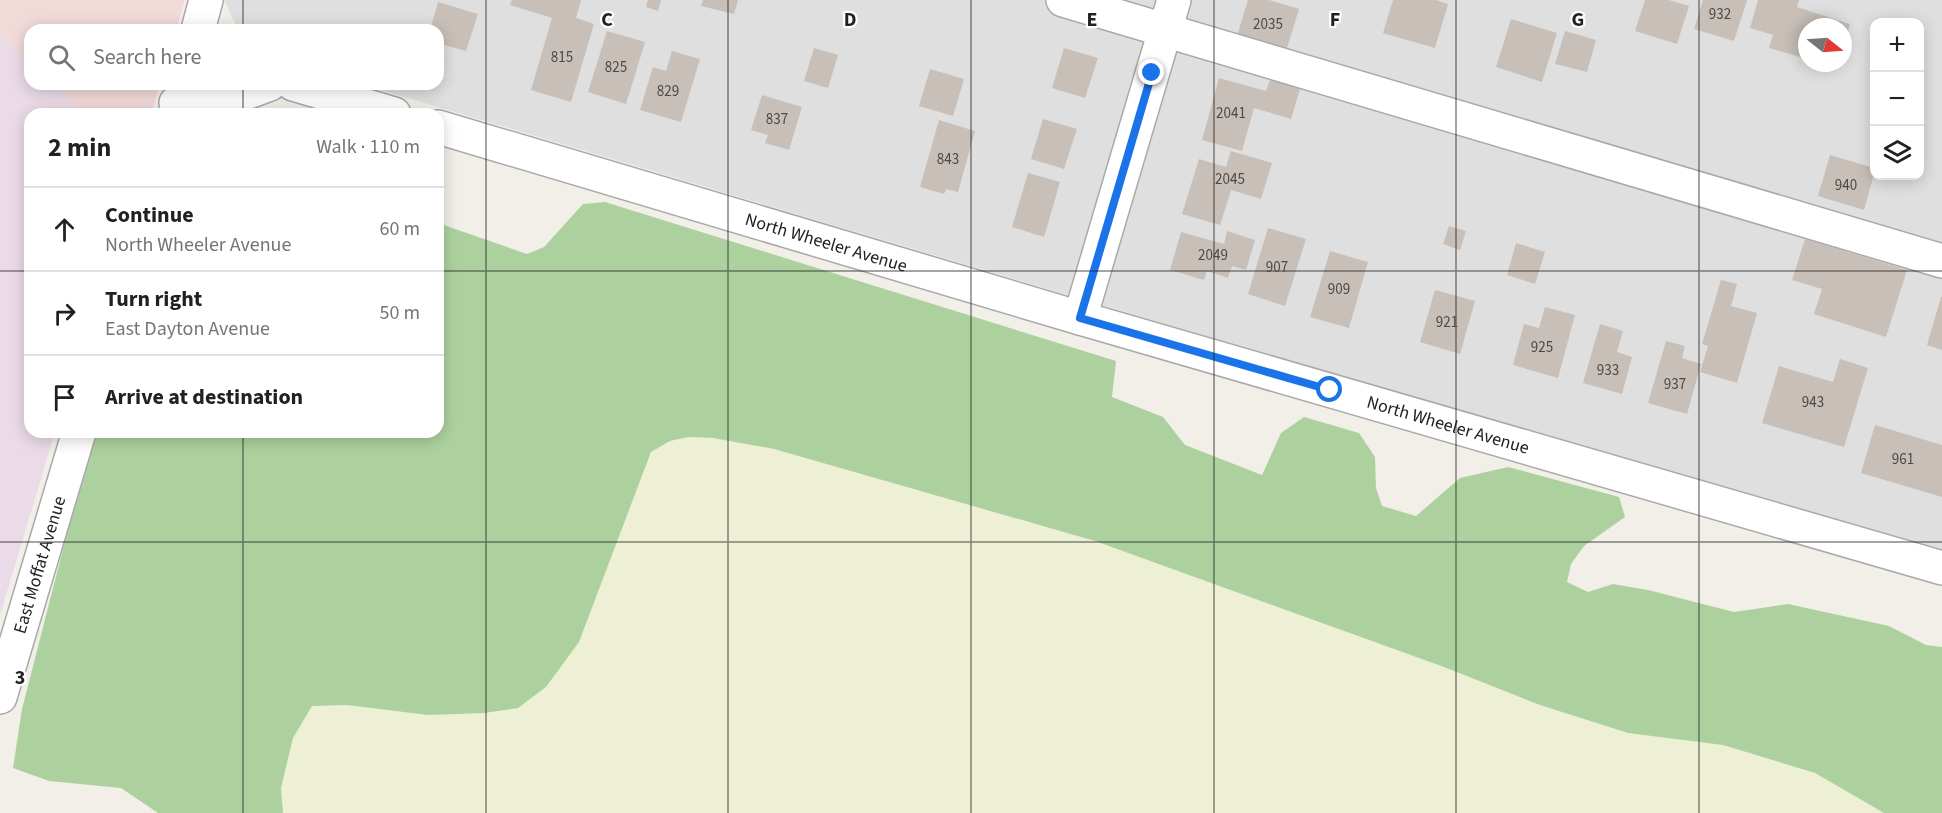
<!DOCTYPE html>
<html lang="en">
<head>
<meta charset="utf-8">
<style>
	body { margin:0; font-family:"Source Sans 3",sans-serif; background:#f6f6f6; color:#202124 }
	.controls { position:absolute; right:18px; top:18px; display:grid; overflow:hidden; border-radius:12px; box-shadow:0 3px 15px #0003 }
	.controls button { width:54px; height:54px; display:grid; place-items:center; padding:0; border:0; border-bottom:2px solid #e0e0e0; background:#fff; color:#202124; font:30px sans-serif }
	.compass { position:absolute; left:1798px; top:18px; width:54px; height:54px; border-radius:50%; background:#fff; box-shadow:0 3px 15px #0003; rotate:107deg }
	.stop { position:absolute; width:18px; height:18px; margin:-14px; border:4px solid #1a73e8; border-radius:50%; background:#fff }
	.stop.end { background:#1a73e8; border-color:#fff; box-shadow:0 2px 6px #0008 }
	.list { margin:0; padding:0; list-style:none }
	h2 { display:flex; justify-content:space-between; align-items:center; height:78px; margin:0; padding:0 24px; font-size:26px }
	h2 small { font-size:20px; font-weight:400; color:#757577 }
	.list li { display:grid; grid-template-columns:39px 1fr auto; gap:18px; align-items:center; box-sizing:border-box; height:84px; padding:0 24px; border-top:2px solid #e0e0e0 }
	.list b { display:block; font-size:22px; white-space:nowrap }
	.list p { margin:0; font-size:20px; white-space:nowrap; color:#757577 }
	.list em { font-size:20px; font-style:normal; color:#757577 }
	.icon { flex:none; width:33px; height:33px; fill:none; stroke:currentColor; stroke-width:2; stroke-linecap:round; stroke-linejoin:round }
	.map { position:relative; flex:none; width:1942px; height:813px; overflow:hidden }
	.search { position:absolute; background:#fff; box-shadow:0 3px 15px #0003; left:24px; top:24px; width:420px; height:66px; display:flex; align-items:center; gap:15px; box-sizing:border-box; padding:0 21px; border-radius:18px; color:#757577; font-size:22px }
	.panel { position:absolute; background:#fff; box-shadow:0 3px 15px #0003; left:24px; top:108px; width:420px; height:330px; border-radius:18px }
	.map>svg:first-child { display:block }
</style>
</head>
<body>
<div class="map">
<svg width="1942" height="813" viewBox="0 0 1942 813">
	<rect width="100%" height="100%" fill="#f2efe9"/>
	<path fill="#e0dfdf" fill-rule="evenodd" d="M 224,0 L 1942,0 L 1942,552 L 1561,442 L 361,84 L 438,84 L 438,30 L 238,30 ZM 1874,22 L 1920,22 L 1920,176 L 1874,176 ZM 1807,27 L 1843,27 L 1843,63 L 1807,63 Z"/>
	<path fill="#f2dad9" d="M 0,0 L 185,0 L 176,30 L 30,30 L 30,63 L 0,35 Z
		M 53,84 L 160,84 L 151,114 L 85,114 Z"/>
	<path fill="#ebdbe8" d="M 0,35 L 30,63 L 30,84 L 53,84 L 85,114 L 30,114 L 30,432 L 55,432 L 0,615 Z"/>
	<path fill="#eef0d5" d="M 688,437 L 713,438 L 774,449 L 1095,541 L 1444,667 L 1540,705 L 1628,733 L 1723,745 L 1815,773 L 1884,813 L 283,813 L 281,788 L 293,738 L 312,706 L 347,705 L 579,642 L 651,452 L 671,441 Z"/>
	<path fill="#add19e" d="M 605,202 L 1116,361 L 1112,397 L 1163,417 L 1185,445 L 1262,475 L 1281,433 L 1304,417 L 1359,433 L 1375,457 L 1376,488 L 1382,506 L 1416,516 L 1460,478 L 1508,467 L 1619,497 L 1625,517 L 1584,546 L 1571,564 L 1567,582 L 1588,592 L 1613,584 L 1648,590 L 1734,612 L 1788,604 L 1889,626 L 1926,645 L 1942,647 L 1942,813 L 1884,813 L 1815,773 L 1723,745 L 1628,733 L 1540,705 L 1444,667 L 1095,541 L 774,449 L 713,438 L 688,437 L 670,441 L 651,452 L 579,642 L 546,687 L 518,708 L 484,713 L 428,715 L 347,705 L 312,706 L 293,738 L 281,788 L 283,813 L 158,813 L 121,788 L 49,781 L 13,768 L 22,709 L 93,432 L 438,432 L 438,223 L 527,254 L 544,247 L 583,204 Z"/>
	<path fill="#c7bfb8" d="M 512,0 L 581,0 L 576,18 L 594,24 L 571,102 L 531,90 L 552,18 L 510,5 Z
		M 648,0 L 661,0 L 658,11 L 646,7 Z
		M 703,0 L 738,0 L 734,14 L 701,6 Z
		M 1248,0 L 1269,0 L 1299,9 L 1285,54 L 1236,39 Z
		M 1393,0 L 1436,0 L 1448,4 L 1435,48 L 1383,33 Z
		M 1645,0 L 1669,0 L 1689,6 L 1677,44 L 1635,31 Z
		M 1703,0 L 1747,0 L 1734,41 L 1694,29 Z
		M 1758,0 L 1799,0 L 1797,7 L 1850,24 L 1844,47 L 1843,27 L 1807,27 L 1807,59 L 1769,48 L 1773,35 L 1750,28 Z
		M 438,2 L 478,14 L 466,51 L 438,43 L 438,30 L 430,30 Z
		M 1511,19 L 1557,33 L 1542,82 L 1496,67 Z
		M 607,31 L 645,42 L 626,104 L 588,92 Z
		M 1565,31 L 1596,40 L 1587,72 L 1555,64 Z
		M 814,48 L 838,55 L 828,88 L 804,81 Z
		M 1064,48 L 1098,58 L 1085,98 L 1052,88 Z
		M 672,51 L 700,59 L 681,122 L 640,110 L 653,67 L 666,71 Z
		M 1822,63 L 1839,63 L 1837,68 Z
		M 930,69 L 964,79 L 953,116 L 919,106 Z
		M 1271,77 L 1301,86 L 1291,119 L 1254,108 L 1242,151 L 1202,140 L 1219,78 L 1266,91 Z
		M 762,95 L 802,107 L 789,150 L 765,143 L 768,135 L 751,130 Z
		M 1043,119 L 1077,129 L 1064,169 L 1031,159 Z
		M 939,120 L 975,131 L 958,192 L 946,189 L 944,194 L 920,187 Z
		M 1231,151 L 1272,163 L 1261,199 L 1231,190 L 1220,225 L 1182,214 L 1199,159 L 1226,167 Z
		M 1830,155 L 1874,168 L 1874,174 L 1864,210 L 1818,196 Z
		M 1028,173 L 1060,182 L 1044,237 L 1012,227 Z
		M 1449,226 L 1466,231 L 1460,250 L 1443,244 Z
		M 1268,228 L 1306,239 L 1285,306 L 1248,294 Z
		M 1227,231 L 1255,240 L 1246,270 L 1232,266 L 1228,278 L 1207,271 L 1204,280 L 1170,270 L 1181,232 L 1224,244 Z
		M 1805,239 L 1907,270 L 1886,337 L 1814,314 L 1822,289 L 1792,280 Z
		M 1516,243 L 1545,252 L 1535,284 L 1507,275 Z
		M 1330,251 L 1368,262 L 1349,328 L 1310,317 Z
		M 1721,280 L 1737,284 L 1731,306 L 1757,313 L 1737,383 L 1700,372 L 1708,346 L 1702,344 Z
		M 1435,290 L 1475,301 L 1460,354 L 1420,342 Z
		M 1941,297 L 1942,297 L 1942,350 L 1927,345 Z
		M 1545,307 L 1575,315 L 1558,378 L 1513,365 L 1524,324 L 1539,328 Z
		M 1600,324 L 1623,331 L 1617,352 L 1632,357 L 1622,394 L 1583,383 Z
		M 1666,341 L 1685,346 L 1682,358 L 1701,364 L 1687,414 L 1648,403 Z
		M 1840,359 L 1868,368 L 1844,447 L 1762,423 L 1779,366 L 1833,382 Z
		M 1875,425 L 1942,445 L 1942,497 L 1861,473 Z"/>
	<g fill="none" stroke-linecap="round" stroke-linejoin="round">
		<g stroke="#a9a9a9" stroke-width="36">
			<g id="minor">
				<path d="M 1063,0 L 1942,261"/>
				<path d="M 198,30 L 206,0"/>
				<path d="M 293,84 L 394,114"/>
				<path d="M 176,103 L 227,100 L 270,84"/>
				<path id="s1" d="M 438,127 L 1080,318 L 1942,568"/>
				<path d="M 1080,318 L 1174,0"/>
				<path id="s2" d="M 0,697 L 79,432"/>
			</g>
		</g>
		<use href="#minor" stroke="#fff" stroke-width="33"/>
	</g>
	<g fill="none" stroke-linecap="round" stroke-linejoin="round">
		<path stroke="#1a73e8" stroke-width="8" d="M 1152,73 L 1080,318 L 1330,390"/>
	</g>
	<path fill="none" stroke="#222" stroke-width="1.5" stroke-opacity="0.55" d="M 243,0 L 243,30M 486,0 L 486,813M 728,0 L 728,813M 971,0 L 971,813M 1214,0 L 1214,813M 1456,0 L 1456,813M 1699,0 L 1699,813M 243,84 L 243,114M 0,271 L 30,271M 438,271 L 1942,271M 243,432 L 243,813M 0,542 L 1942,542"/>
	<g text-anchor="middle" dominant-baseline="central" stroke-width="4.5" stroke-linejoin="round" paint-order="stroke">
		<g font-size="15" fill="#4b4948">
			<text x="1720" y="14">932</text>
			<text x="1268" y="24">2035</text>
			<text x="562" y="57">815</text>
			<text x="616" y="67">825</text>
			<text x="668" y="91">829</text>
			<text x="1231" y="113">2041</text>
			<text x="777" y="119">837</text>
			<text x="948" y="159">843</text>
			<text x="1230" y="179">2045</text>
			<text x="1846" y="185">940</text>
			<text x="1213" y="255">2049</text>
			<text x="1277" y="267">907</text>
			<text x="1339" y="289">909</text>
			<text x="1447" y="322">921</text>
			<text x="1542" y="347">925</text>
			<text x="1608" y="370">933</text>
			<text x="1675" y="384">937</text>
			<text x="1813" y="402">943</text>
			<text x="1903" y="459">961</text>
		</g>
		<g font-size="18" fill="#222" stroke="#fff">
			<text stroke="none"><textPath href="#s1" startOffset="405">North Wheeler Avenue</textPath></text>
			<text stroke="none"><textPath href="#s1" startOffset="1053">North Wheeler Avenue</textPath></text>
			<text stroke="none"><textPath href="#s2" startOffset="138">East Moffat Avenue</textPath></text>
		</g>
	</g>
	<g font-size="20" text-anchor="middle" font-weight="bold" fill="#222" stroke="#fff" stroke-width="4.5" stroke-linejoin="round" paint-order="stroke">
		<text x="607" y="26">C</text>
		<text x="850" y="26">D</text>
		<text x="1092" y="26">E</text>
		<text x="1335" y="26">F</text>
		<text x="1578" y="26">G</text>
		<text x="20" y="684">3</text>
	</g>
</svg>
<div class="controls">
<button>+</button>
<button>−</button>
<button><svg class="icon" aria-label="layers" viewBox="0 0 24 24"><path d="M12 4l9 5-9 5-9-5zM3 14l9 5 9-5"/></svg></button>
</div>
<svg class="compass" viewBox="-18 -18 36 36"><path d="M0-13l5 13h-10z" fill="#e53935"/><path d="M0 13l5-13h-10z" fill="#757577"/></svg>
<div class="stop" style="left:1330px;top:390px"></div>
<div class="stop end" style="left:1152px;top:73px"></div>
<div class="search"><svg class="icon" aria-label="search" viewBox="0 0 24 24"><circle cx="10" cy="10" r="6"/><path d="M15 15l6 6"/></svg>Search here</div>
<section class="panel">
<h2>2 min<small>Walk · 110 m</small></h2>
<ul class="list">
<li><svg class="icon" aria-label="ahead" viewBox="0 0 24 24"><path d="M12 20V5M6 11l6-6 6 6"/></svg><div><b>Continue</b><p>North Wheeler Avenue</p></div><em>60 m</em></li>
<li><svg class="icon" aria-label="right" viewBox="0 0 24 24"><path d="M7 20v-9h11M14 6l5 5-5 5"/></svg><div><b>Turn right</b><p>East Dayton Avenue</p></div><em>50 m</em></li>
<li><svg class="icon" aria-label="arrive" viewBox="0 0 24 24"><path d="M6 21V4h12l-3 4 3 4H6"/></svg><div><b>Arrive at destination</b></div></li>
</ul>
</section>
</div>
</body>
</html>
